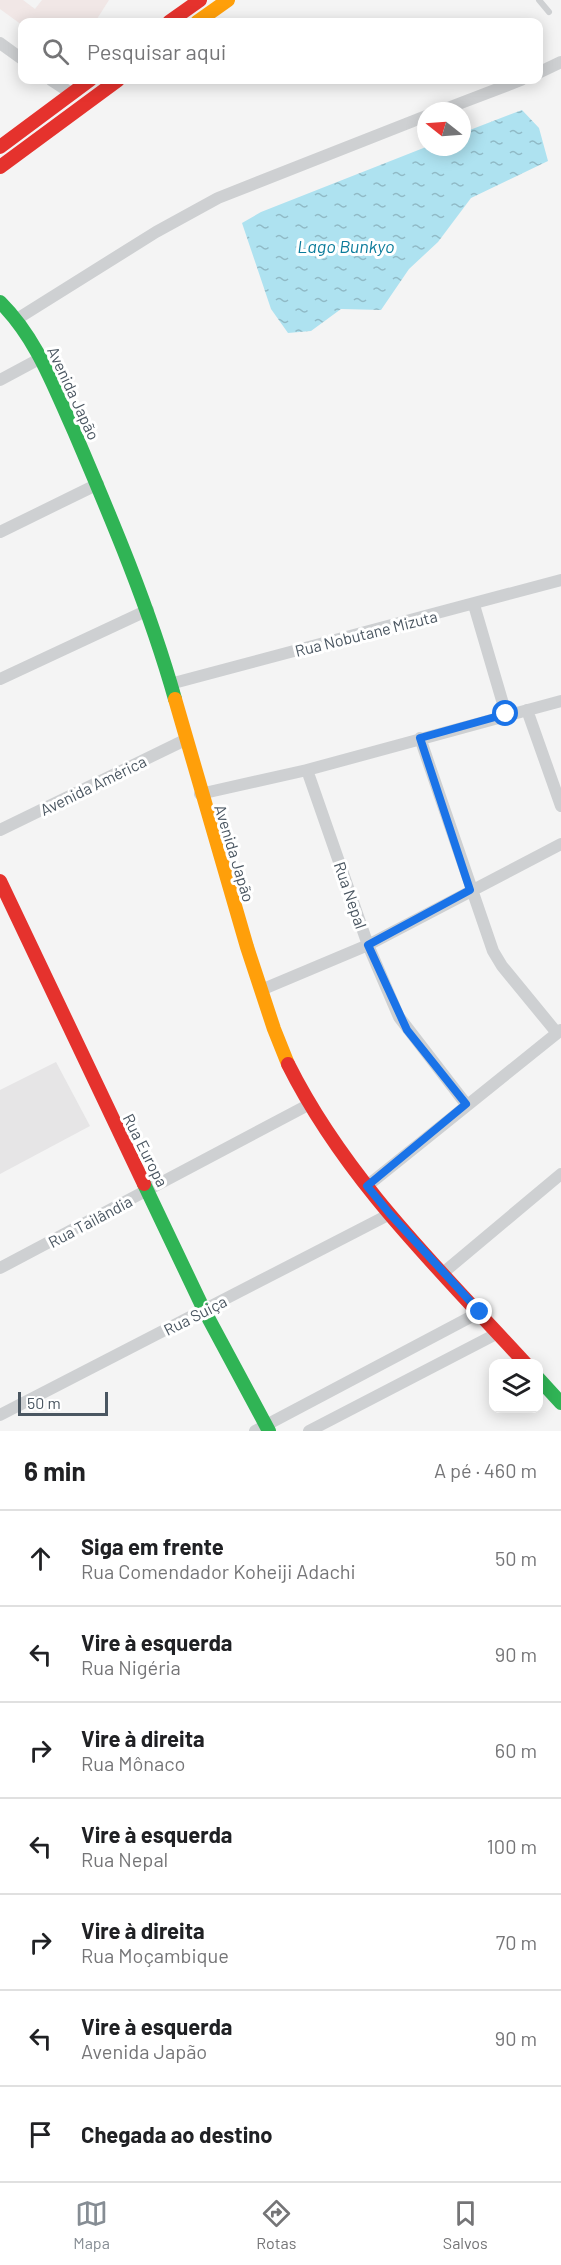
<!DOCTYPE html>
<html lang="pt">
<head>
<meta charset="utf-8">
<style>
	body { margin:0; font-family:Barlow,sans-serif; background:#f6f6f6; color:#202124 }
	.controls { position:absolute; right:18px; bottom:18px; display:grid; overflow:hidden; border-radius:12px; box-shadow:0 3px 15px #0003 }
	.controls button { width:54px; height:54px; display:grid; place-items:center; padding:0; border:0; border-bottom:2px solid #e0e0e0; background:#fff; color:#202124; font:30px sans-serif }
	.compass { position:absolute; left:417px; top:102px; width:54px; height:54px; border-radius:50%; background:#fff; box-shadow:0 3px 15px #0003; rotate:287deg }
	.scale { position:absolute; left:18px; bottom:15px; width:90px; box-sizing:border-box; padding-left:6px; border:3px solid #4a5661; border-top:0; font-size:16px; line-height:21px; white-space:nowrap; color:#4a5661; -webkit-text-stroke:4px #fff; paint-order:stroke }
	.stop { position:absolute; width:18px; height:18px; margin:-14px; border:4px solid #1a73e8; border-radius:50%; background:#fff }
	.stop.end { background:#1a73e8; border-color:#fff; box-shadow:0 2px 6px #0008 }
	.list { margin:0; padding:0; list-style:none }
	h2 { display:flex; justify-content:space-between; align-items:center; height:78px; margin:0; padding:0 24px; font-size:26px }
	h2 small { font-size:20px; font-weight:400; color:#757577 }
	.list li { display:grid; grid-template-columns:39px 1fr auto; gap:18px; align-items:center; box-sizing:border-box; height:96px; padding:0 24px; border-top:2px solid #e0e0e0 }
	.list b { display:block; font-size:22px; white-space:nowrap }
	.list p { margin:0; font-size:20px; white-space:nowrap; color:#757577 }
	.list em { font-size:20px; font-style:normal; color:#757577 }
	.icon { flex:none; width:33px; height:33px; fill:none; stroke:currentColor; stroke-width:2; stroke-linecap:round; stroke-linejoin:round }
	.map { position:relative; flex:none; width:561px; height:1431px; overflow:hidden }
	.search { position:absolute; background:#fff; box-shadow:0 3px 15px #0003; left:18px; right:18px; top:18px; height:66px; display:flex; align-items:center; gap:15px; box-sizing:border-box; padding:0 21px; border-radius:12px; color:#757577; font-size:22px }
	.sheet { height:750px; background:#fff }
	nav { display:flex; justify-content:space-around; align-items:center; box-sizing:border-box; height:84px; border-top:2px solid #e0e0e0; background:#fff; font-size:16px; color:#757577 }
	nav a { display:grid; justify-items:center; gap:3px }
	nav .on { color:#868d94 }
	.map>svg:first-child { display:block }
</style>
</head>
<body>
<div class="map">
<svg width="561" height="1431" viewBox="0 0 561 1431">
	<defs>
		<pattern id="water-ripples" width="26" height="14" patternUnits="userSpaceOnUse" patternTransform="scale(1.5)"><rect width="26" height="14" fill="#aee2f0"/><path d="M2 4q2-2 4 0t4 0M15 11q2-2 4 0t4 0" fill="none" stroke="#90bac6"/></pattern>
	</defs>
	<rect width="100%" height="100%" fill="#f4f4f4"/>
	<path fill="#e6e5e6" d="M 56,1062 L 90,1126 L 0,1174 L 0,1090 Z"/>
	<path fill="#f1e7e6" d="M 0,0 L 23,0 L 35,9 L 42,0 L 109,0 L 95,22 L 22,22 L 22,25 L 0,9 Z"/>
	<path fill="url(#water-ripples)" d="M 522,110 L 539,128 L 548,161 L 471,198 L 438,242 L 409,269 L 381,310 L 341,309 L 311,331 L 288,333 L 271,309 L 242,223 L 261,212 L 426,147 L 462,147 L 462,133 Z"/>
	<g fill="none" stroke-linecap="round" stroke-linejoin="round">
		<path stroke="#ced0d2" stroke-width="6" d="M 539,0 L 549,12"/>
		<path stroke="#ced0d2" stroke-width="12" d="M 0,43 L 22,59
			M 538,73 L 561,62
			M 51,80 L 71,93
			M 440,111 L 521,80
			M 17,319 L 156,232 L 218,198 L 426,116
			M 0,380 L 41,358
			M 0,532 L 98,484
			M 474,605 L 506,714
			M 0,679 L 148,610
			M 170,684 L 561,580
			M 527,710 L 561,806
			M 420,738 L 493,951 L 502,966 L 557,1033
			M 307,770 L 368,945 L 399,1017 L 466,1104
			M 200,794 L 307,770 L 561,701
			M 0,830 L 185,740
			M 261,990 L 368,945 L 561,844
			M 367,1186 L 561,1030
			M 0,1268 L 308,1105
			M 444,1272 L 561,1174
			M 0,1415 L 390,1214
			M 255,1431 L 480,1312
			M 309,1431 L 498,1333"/>
		<path stroke="#30b455" stroke-width="14" d="M 0,302 C 37,339 53,385 74,431 C 112,520 149,607 175,699
			M 144,1184 L 204,1310 L 269,1431
			M 538,1378 L 561,1403"/>
		<path stroke="#ff9f0a" stroke-width="14" d="M 197,22 L 228,0
			M 175,699 L 247,947 L 274,1029 L 288,1064"/>
		<path stroke="#e5322d" stroke-width="14" d="M 169,22 L 200,0
			M 0,147 L 90,80
			M 0,167 L 118,80
			M 0,881 L 144,1184
			M 288,1064 C 346,1180 439,1269 526,1364"/>
	</g>
	<g fill="none" stroke-linecap="round" stroke-linejoin="round">
		<path stroke="#1a73e8" stroke-width="8" d="M 480,1312 L 390,1214 L 367,1186 L 466,1104 L 407,1030 L 368,945 L 470,890 L 420,738 L 506,714"/>
	</g>
	<g text-anchor="middle" dominant-baseline="central" stroke-width="6" stroke-linejoin="round" paint-order="stroke">
		<g font-size="16" fill="#4a5661" stroke="#fff">
			<text transform="translate(74 393) rotate(65)">Avenida Japão</text>
			<text transform="translate(366 633) rotate(-14)">Rua Nobutane Mizuta</text>
			<text transform="translate(93 785) rotate(-26)">Avenida América</text>
			<text transform="translate(235 853) rotate(73)">Avenida Japão</text>
			<text transform="translate(351 895) rotate(71)">Rua Nepal</text>
			<text transform="translate(146 1150) rotate(63)">Rua Europa</text>
			<text transform="translate(90 1221) rotate(-28)">Rua Tailândia</text>
			<text transform="translate(195 1315) rotate(-27)">Rua Suiça</text>
		</g>
		<g font-size="18" font-style="italic" fill="#0c7c9b" stroke="#fff">
			<text x="346" y="246">Lago Bunkyo</text>
		</g>
	</g>
</svg>
<div class="controls">
<button><svg class="icon" aria-label="layers" viewBox="0 0 24 24"><path d="M12 4l9 5-9 5-9-5zM3 14l9 5 9-5"/></svg></button>
</div>
<svg class="compass" viewBox="-18 -18 36 36"><path d="M0-13l5 13h-10z" fill="#e53935"/><path d="M0 13l5-13h-10z" fill="#757577"/></svg>
<div class="scale">50 m</div>
<div class="stop" style="left:506px;top:714px"></div>
<div class="stop end" style="left:480px;top:1312px"></div>
<div class="search"><svg class="icon" aria-label="search" viewBox="0 0 24 24"><circle cx="10" cy="10" r="6"/><path d="M15 15l6 6"/></svg>Pesquisar aqui</div>
</div>
<section class="sheet">
<h2>6 min<small>A pé · 460 m</small></h2>
<ul class="list">
<li><svg class="icon" aria-label="ahead" viewBox="0 0 24 24"><path d="M12 20V5M6 11l6-6 6 6"/></svg><div><b>Siga em frente</b><p>Rua Comendador Koheiji Adachi</p></div><em>50 m</em></li>
<li><svg class="icon" aria-label="left" viewBox="0 0 24 24"><path d="M17 20v-9H6M10 6l-5 5 5 5"/></svg><div><b>Vire à esquerda</b><p>Rua Nigéria</p></div><em>90 m</em></li>
<li><svg class="icon" aria-label="right" viewBox="0 0 24 24"><path d="M7 20v-9h11M14 6l5 5-5 5"/></svg><div><b>Vire à direita</b><p>Rua Mônaco</p></div><em>60 m</em></li>
<li><svg class="icon" aria-label="left" viewBox="0 0 24 24"><path d="M17 20v-9H6M10 6l-5 5 5 5"/></svg><div><b>Vire à esquerda</b><p>Rua Nepal</p></div><em>100 m</em></li>
<li><svg class="icon" aria-label="right" viewBox="0 0 24 24"><path d="M7 20v-9h11M14 6l5 5-5 5"/></svg><div><b>Vire à direita</b><p>Rua Moçambique</p></div><em>70 m</em></li>
<li><svg class="icon" aria-label="left" viewBox="0 0 24 24"><path d="M17 20v-9H6M10 6l-5 5 5 5"/></svg><div><b>Vire à esquerda</b><p>Avenida Japão</p></div><em>90 m</em></li>
<li><svg class="icon" aria-label="arrive" viewBox="0 0 24 24"><path d="M6 21V4h12l-3 4 3 4H6"/></svg><div><b>Chegada ao destino</b></div></li>
</ul>
</section>
<nav>
<a class="on"><svg class="icon" aria-label="map" viewBox="0 0 24 24"><path d="M3 6l6-2 6 2 6-2v14l-6 2-6-2-6 2zM9 4v14M15 6v14"/></svg>Mapa</a>
<a><svg class="icon" aria-label="directions" viewBox="0 0 24 24"><path d="M12 3l9 9-9 9-9-9zM9 14v-3h6M13 9l2 2-2 2"/></svg>Rotas</a>
<a><svg class="icon" aria-label="saved" viewBox="0 0 24 24"><path d="M7 4h10v16l-5-4-5 4z"/></svg>Salvos</a>
</nav>
</body>
</html>
